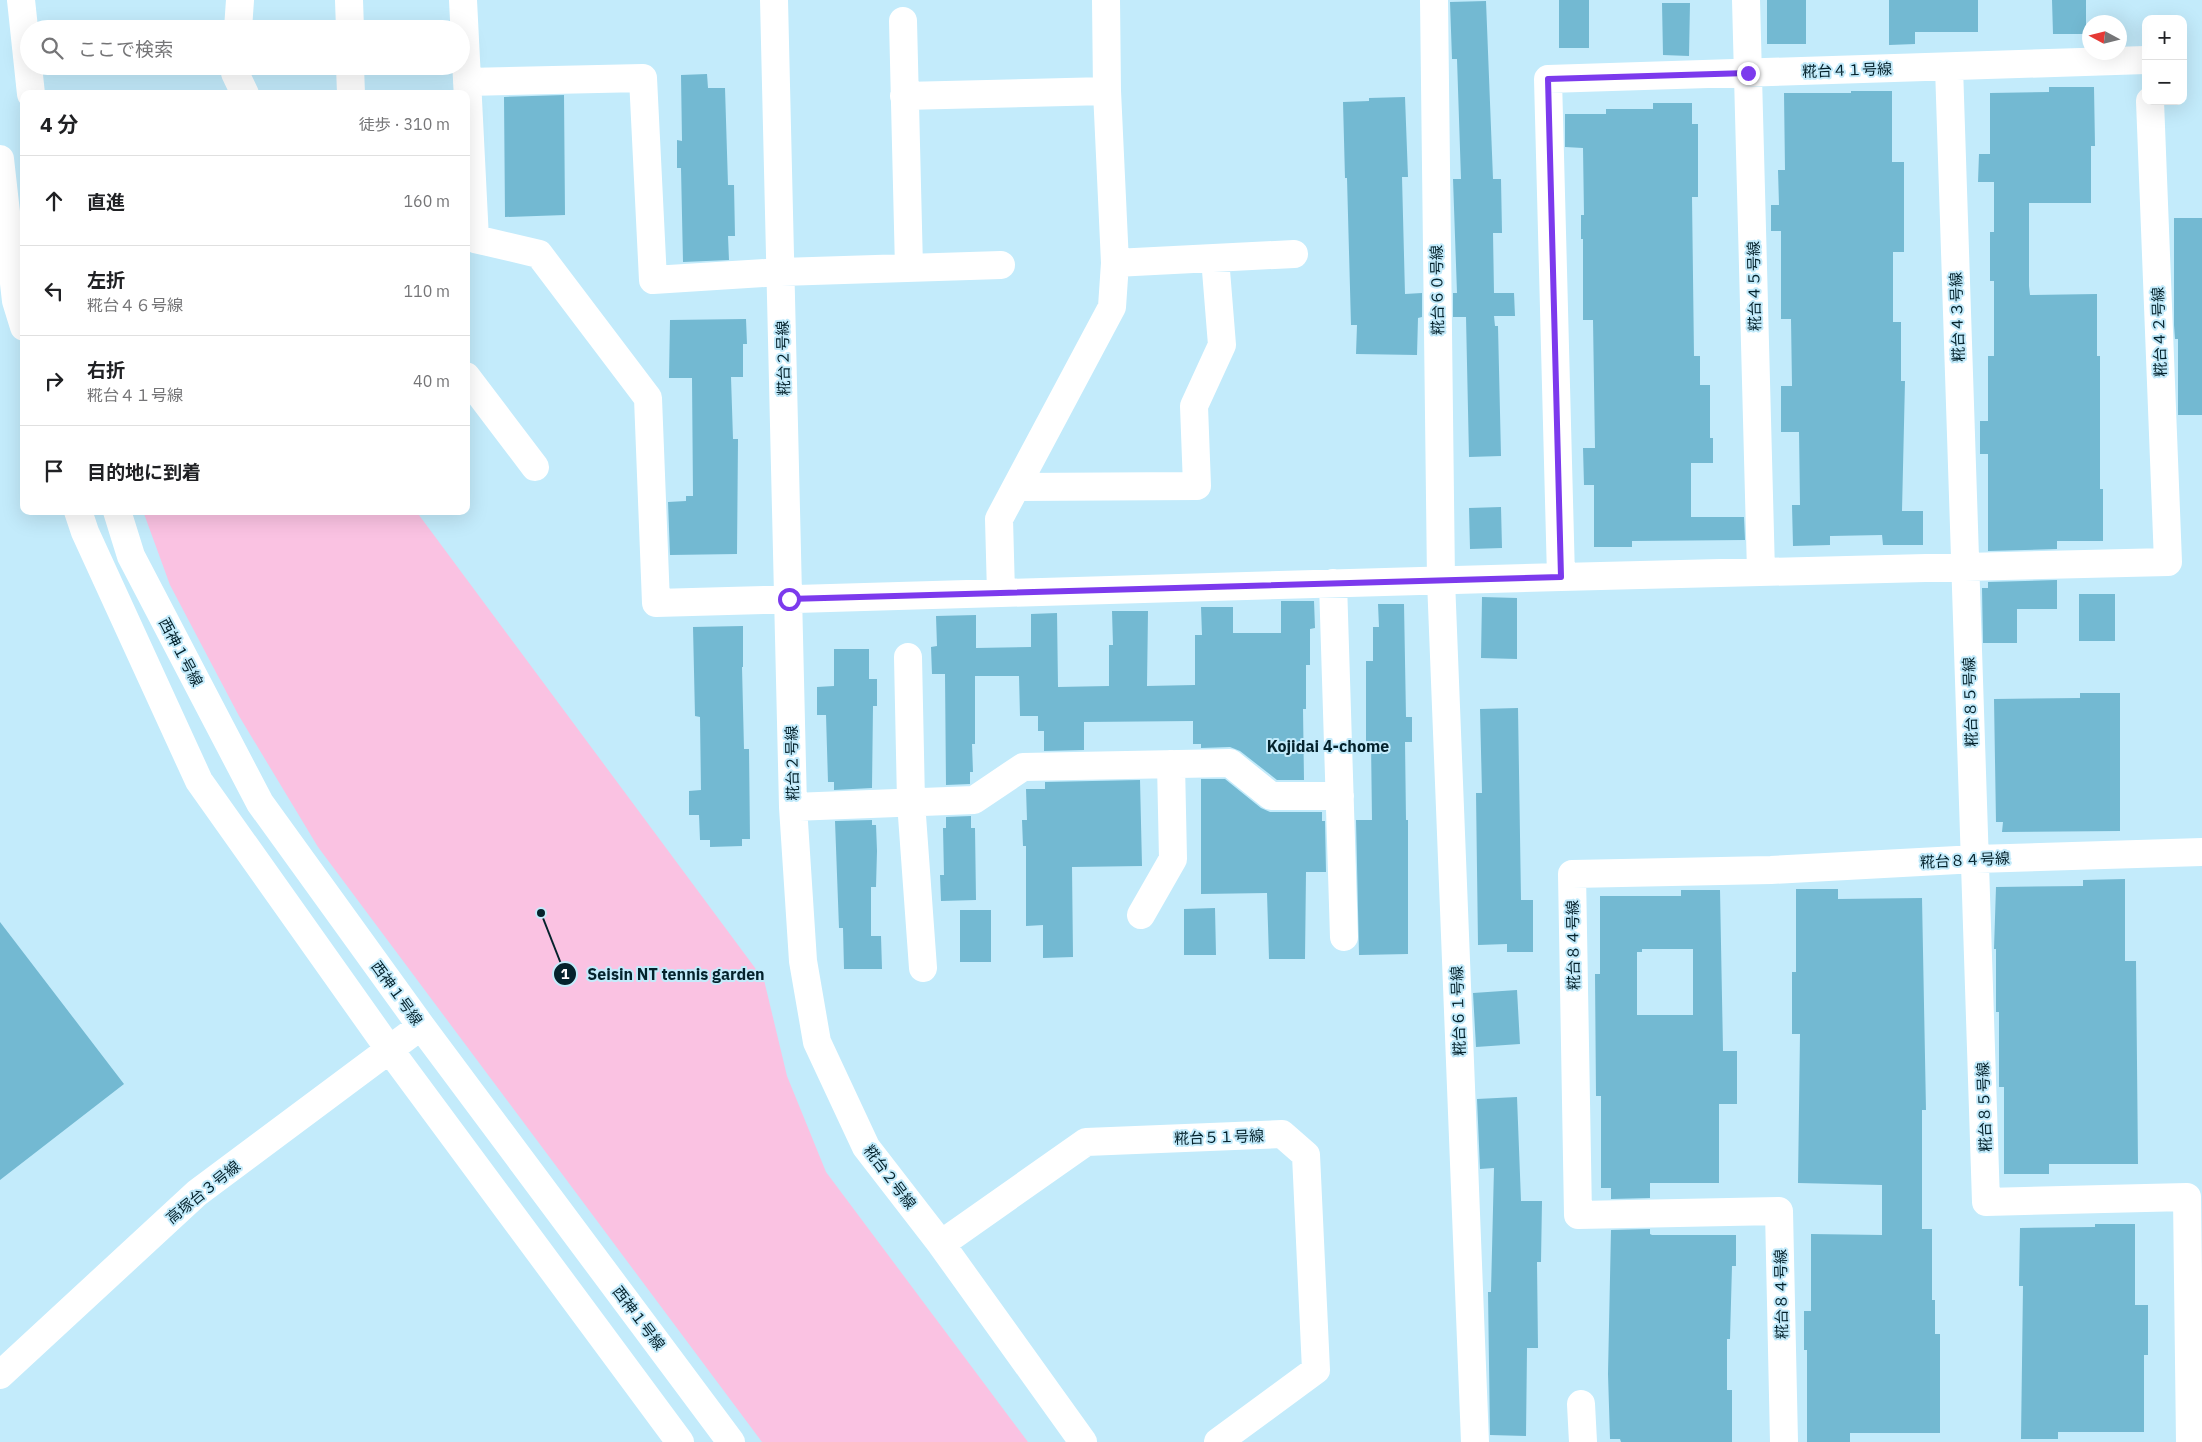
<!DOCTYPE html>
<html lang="ja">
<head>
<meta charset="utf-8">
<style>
	body { margin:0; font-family:"IBM Plex Sans","Noto Sans JP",sans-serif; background:#f2f2f2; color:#202124 }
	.controls { position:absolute; right:15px; top:15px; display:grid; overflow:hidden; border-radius:10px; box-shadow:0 5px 20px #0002 }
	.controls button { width:45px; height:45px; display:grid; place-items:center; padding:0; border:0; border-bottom:1px solid #e0e0e0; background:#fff; color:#202124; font:25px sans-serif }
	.compass { position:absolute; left:2082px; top:15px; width:45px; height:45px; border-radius:50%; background:#fff; box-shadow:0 5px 20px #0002; rotate:277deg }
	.stop { position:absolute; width:15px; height:15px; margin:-11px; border:4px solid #7c3aed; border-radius:50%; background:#fff }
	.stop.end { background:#7c3aed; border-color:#fff; box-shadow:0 1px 5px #0008 }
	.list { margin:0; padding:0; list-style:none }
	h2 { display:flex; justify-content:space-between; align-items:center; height:65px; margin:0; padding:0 20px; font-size:21px }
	h2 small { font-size:16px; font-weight:400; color:#757577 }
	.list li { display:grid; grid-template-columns:32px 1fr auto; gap:15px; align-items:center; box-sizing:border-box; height:90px; padding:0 20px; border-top:1px solid #e0e0e0 }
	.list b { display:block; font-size:19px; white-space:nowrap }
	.list p { margin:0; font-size:16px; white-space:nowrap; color:#757577 }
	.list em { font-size:16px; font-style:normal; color:#757577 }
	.icon { flex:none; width:28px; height:28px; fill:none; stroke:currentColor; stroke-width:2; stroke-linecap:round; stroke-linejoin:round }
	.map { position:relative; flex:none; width:2202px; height:1442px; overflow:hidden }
	.search { position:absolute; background:#fff; box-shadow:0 5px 20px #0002; left:20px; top:20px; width:450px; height:55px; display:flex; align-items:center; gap:12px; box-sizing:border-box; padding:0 18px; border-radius:28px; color:#757577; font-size:19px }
	.panel { position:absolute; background:#fff; box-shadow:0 5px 20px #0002; left:20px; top:90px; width:450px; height:425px; border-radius:10px }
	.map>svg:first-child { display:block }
</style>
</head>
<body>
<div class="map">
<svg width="2202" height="1442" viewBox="0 0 2202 1442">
	<rect width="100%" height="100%" fill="#c3ebfb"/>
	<path fill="#fac2e2" d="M 143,511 L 416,511 L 764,980 L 787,1076 L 826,1172 L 1028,1442 L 762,1442 L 318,847 L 239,716 L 170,585 Z"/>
	<path fill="#73b9d2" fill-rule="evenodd" d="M 1559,0 L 1589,0 L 1589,48 L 1559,48 Z
		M 1767,0 L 1806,0 L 1806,44 L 1767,44 Z
		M 1889,0 L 1978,0 L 1978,32 L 1915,32 L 1915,44 L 1889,45 Z
		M 2052,0 L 2086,0 L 2086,34 L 2053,34 Z
		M 1486,1 L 1493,179 L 1501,179 L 1502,233 L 1493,233 L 1494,293 L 1514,293 L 1515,316 L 1494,316 L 1495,326 L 1498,326 L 1501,456 L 1469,457 L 1466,317 L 1453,317 L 1453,293 L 1457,293 L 1453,179 L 1461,179 L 1457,59 L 1452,59 L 1450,2 Z
		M 1662,3 L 1690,3 L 1689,56 L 1663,55 Z
		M 707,74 L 708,88 L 725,88 L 728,185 L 734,185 L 735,236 L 728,236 L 729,260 L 683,262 L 681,168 L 677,168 L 677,140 L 682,141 L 681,75 Z
		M 2049,87 L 2094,87 L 2095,146 L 2091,146 L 2091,203 L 2029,203 L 2029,286 L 2030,295 L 2097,294 L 2097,356 L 2100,356 L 2100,489 L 2103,489 L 2103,541 L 2057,541 L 2057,549 L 1988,551 L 1988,454 L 1980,454 L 1980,421 L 1988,421 L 1988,356 L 1994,356 L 1994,281 L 1990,281 L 1990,232 L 1994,232 L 1994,182 L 1978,182 L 1979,154 L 1990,154 L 1990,93 L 2049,92 Z
		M 1851,91 L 1892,91 L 1892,162 L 1904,162 L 1904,252 L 1893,252 L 1893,322 L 1901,322 L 1901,381 L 1905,381 L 1902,511 L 1923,511 L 1923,545 L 1883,545 L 1882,535 L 1830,536 L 1830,545 L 1793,546 L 1792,505 L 1800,505 L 1799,432 L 1781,432 L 1781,386 L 1792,386 L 1791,319 L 1781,319 L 1781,231 L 1771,231 L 1771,205 L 1779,205 L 1778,170 L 1785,170 L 1784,93 L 1851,93 Z
		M 564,95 L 565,215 L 505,217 L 504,97 Z
		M 1405,97 L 1408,177 L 1402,177 L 1405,294 L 1422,293 L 1422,317 L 1418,318 L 1417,355 L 1356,354 L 1357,325 L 1351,325 L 1347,178 L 1345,178 L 1343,102 L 1369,101 L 1369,98 Z
		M 1653,103 L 1692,103 L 1692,124 L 1698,124 L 1698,197 L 1692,197 L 1694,356 L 1700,356 L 1700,385 L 1710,385 L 1710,438 L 1713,438 L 1713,463 L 1691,463 L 1691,517 L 1744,517 L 1745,540 L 1632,541 L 1632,547 L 1594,547 L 1594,485 L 1584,485 L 1583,448 L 1595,448 L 1593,320 L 1583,320 L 1583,239 L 1581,239 L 1581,215 L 1584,215 L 1583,148 L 1565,147 L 1565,114 L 1606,114 L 1606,109 L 1653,109 Z
		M 2174,218 L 2202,218 L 2202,415 L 2178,415 L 2178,339 L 2175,339 L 2174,325 Z
		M 746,319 L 747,344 L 743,344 L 743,377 L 731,377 L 733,439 L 738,439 L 737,554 L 670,555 L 668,502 L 686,501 L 686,496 L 693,496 L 692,378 L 669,378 L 670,320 Z
		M 1501,507 L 1502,548 L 1470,549 L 1469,508 Z
		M 2057,580 L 2057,609 L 2017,609 L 2017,643 L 1983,643 L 1982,588 L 1988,588 L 1988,582 Z
		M 2079,594 L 2115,594 L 2115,641 L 2079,641 Z
		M 1482,597 L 1517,598 L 1517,659 L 1481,658 Z
		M 1281,601 L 1314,601 L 1315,628 L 1310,629 L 1310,665 L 1306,665 L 1306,709 L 1303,709 L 1304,780 L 1277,780 L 1240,751 L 1230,747 L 1201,748 L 1201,744 L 1193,744 L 1193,721 L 1084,722 L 1084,750 L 1044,751 L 1044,731 L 1038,731 L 1038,716 L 1020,716 L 1019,676 L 975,676 L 975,744 L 972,744 L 973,772 L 970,772 L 970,784 L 946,785 L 945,674 L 932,674 L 931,647 L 937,646 L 936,616 L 976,615 L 976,648 L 1031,647 L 1031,614 L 1057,613 L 1058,687 L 1109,686 L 1109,645 L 1113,645 L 1112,611 L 1148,611 L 1147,686 L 1195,685 L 1195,635 L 1202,635 L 1201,607 L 1233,607 L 1233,633 L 1281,633 Z
		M 1378,604 L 1404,604 L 1406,717 L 1412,717 L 1412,742 L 1405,742 L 1406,820 L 1408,820 L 1408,954 L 1359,955 L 1356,820 L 1372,820 L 1371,742 L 1366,742 L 1366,661 L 1373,661 L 1373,627 L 1379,627 Z
		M 743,626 L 743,667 L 742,667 L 744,749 L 749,749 L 750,839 L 742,839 L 742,846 L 710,847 L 710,840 L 700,840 L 699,815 L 689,815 L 689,791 L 701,790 L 700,717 L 695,716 L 693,627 Z
		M 834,649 L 869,649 L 869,679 L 877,679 L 877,706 L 873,706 L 872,788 L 834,790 L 834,782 L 828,782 L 826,715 L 817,715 L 817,687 L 834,686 Z
		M 2080,693 L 2120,693 L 2120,831 L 2002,832 L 2003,822 L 1996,822 L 1994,699 L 2080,698 Z
		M 1518,708 L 1521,900 L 1533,900 L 1533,952 L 1507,952 L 1507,944 L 1478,945 L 1476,793 L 1482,793 L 1480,709 Z
		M 1201,779 L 1225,779 L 1261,808 L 1270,812 L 1322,812 L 1322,821 L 1325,821 L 1326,872 L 1306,872 L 1305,959 L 1269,959 L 1267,893 L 1201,894 Z
		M 1140,780 L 1142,866 L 1072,867 L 1073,957 L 1043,958 L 1043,925 L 1026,926 L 1026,846 L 1023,846 L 1022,820 L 1027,820 L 1026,789 L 1045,789 L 1045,782 Z
		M 971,816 L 971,828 L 975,828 L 976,900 L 941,901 L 940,875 L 944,875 L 943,828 L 946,828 L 946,817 Z
		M 872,820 L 872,825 L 876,825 L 877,851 L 876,887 L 871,887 L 871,936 L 881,936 L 882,969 L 844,969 L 843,928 L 839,928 L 835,821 Z
		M 2125,879 L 2125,961 L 2136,961 L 2138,1164 L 2049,1164 L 2049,1174 L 2004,1174 L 2004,1087 L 1999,1087 L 1999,1012 L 1996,1012 L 1996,949 L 1994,949 L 1996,887 L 2083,886 L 2083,880 Z
		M 1796,889 L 1838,889 L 1838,899 L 1922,898 L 1926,1110 L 1922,1110 L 1922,1229 L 1932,1229 L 1932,1300 L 1935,1300 L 1935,1334 L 1940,1334 L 1940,1433 L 1850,1433 L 1850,1442 L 1807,1442 L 1807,1350 L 1804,1350 L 1804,1311 L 1811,1311 L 1811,1234 L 1882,1235 L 1882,1185 L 1798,1183 L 1800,1034 L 1792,1034 L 1792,972 L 1796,972 Z
		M 1681,890 L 1720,890 L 1723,1051 L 1737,1051 L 1737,1104 L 1719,1104 L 1719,1183 L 1650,1183 L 1650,1198 L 1611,1199 L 1611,1188 L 1601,1188 L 1601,1096 L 1596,1096 L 1595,974 L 1600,974 L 1600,896 L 1681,896 ZM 1642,949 L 1693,949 L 1693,1015 L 1637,1015 L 1637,952 L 1642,952 Z
		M 1215,908 L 1216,955 L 1184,955 L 1184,909 Z
		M 960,910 L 991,910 L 991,962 L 960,962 Z
		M 0,922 L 124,1084 L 0,1180 Z
		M 1517,990 L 1520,1044 L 1476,1047 L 1473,993 Z
		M 1517,1097 L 1521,1201 L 1542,1201 L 1541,1262 L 1537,1262 L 1538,1348 L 1527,1348 L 1526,1436 L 1490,1435 L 1488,1292 L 1491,1292 L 1494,1168 L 1480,1169 L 1477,1099 Z
		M 2095,1224 L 2135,1224 L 2135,1305 L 2148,1305 L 2148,1355 L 2144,1355 L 2144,1432 L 2058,1432 L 2058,1439 L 2021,1439 L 2023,1286 L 2019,1286 L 2020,1228 L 2095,1227 Z
		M 1650,1229 L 1650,1234 L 1652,1235 L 1736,1235 L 1736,1266 L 1732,1266 L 1730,1339 L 1727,1339 L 1727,1390 L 1732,1390 L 1732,1442 L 1621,1442 L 1620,1439 L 1610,1439 L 1608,1374 L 1611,1230 Z"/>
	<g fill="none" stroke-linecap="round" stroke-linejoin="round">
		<path stroke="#fff" stroke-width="28" d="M 21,0 L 31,94
			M 349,0 L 350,29
			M 463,0 L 475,239 L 539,254 L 648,398 L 656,603 L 1561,577 L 2168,562 L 2150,101
			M 774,0 L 793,807 L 803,961 L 817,1042 L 866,1147 L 941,1244 L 1083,1442
			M 1434,0 L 1441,580 L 1475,1442
			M 1746,0 L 1761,572
			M 903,21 L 909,268
			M 238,29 L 240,0
			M 235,66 L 235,73 L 245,94
			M 350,66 L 351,94
			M 1949,67 L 1986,1202 L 2187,1197 L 2190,1442
			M 467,82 L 643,78 L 653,280 L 781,272 L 1001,265
			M 904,96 L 1107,91
			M 0,159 L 16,301 L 24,327
			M 1115,263 L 1294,254
			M 466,376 L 535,467
			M 1016,487 L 1197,486 L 1194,406 L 1222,345 L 1215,258
			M 78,511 L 85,532 L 199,781 L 389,1049 L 680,1442
			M 117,511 L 131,556 L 260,803 L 421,1026 L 731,1442
			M 1561,577 L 1548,79 L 2146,60
			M 1333,583 L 1344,937
			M 1001,593 L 999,519 L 1112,307 L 1115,263 L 1107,91 L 1106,0
			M 908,657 L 911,802 L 923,968
			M 793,807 L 974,800 L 1023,767 L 1230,763 L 1271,796 L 1340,796
			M 1141,915 L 1173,859 L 1171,764
			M 941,1244 L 1086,1142 L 1282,1134 L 1306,1155 L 1316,1370 L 1218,1442
			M 0,1375 L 197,1193 L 421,1026
			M 1581,1404 L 1583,1442
			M 1784,1442 L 1779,1211 L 1578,1215 L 1572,874 L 1771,870 L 1976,859 L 2202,852"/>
	</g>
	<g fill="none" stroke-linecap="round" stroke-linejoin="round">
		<path stroke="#7c3aed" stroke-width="6" d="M 789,599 L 1561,577 L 1548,79 L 1748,73"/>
	</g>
	<g text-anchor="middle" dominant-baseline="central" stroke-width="4" stroke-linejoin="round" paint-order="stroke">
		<g font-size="15" fill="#04222c" stroke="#c3ebfb">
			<text transform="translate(1847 70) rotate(-2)">糀台４１号線</text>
			<text transform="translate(1754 286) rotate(-91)">糀台４５号線</text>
			<text transform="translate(1437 290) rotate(-91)">糀台６０号線</text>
			<text transform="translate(1957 317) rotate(-92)">糀台４３号線</text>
			<text transform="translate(2159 332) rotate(-92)">糀台４２号線</text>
			<text transform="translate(783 358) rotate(-91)">糀台２号線</text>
			<text transform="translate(181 652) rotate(62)">西神１号線</text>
			<text transform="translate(1970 702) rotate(-92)">糀台８５号線</text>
			<text transform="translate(792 763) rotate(-91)">糀台２号線</text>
			<text transform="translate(1965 860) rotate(-3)">糀台８４号線</text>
			<text transform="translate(1573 945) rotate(-91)">糀台８４号線</text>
			<text transform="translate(397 993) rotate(54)">西神１号線</text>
			<text transform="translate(1458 1011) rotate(-92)">糀台６１号線</text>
			<text transform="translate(1984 1107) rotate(-92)">糀台８５号線</text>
			<text transform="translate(1219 1137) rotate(-2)">糀台５１号線</text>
			<text transform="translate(890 1177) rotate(53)">糀台２号線</text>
			<text transform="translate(203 1192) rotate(-39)">高塚台３号線</text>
			<text transform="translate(1781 1294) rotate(-91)">糀台８４号線</text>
			<text transform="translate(639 1318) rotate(53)">西神１号線</text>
		</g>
		<g font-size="16" font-weight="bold" fill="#04222c" stroke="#c3ebfb">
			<text x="1328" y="746">Kojidai 4-chome</text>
		</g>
	</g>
	<path fill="none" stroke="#04222c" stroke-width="2" d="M541 913L565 974"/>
	<g fill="#04222c" stroke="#c3ebfb" stroke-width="2">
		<circle cx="541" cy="913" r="5"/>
		<circle cx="565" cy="974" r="12"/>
	</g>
	<g font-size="15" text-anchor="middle" font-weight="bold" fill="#fff">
		<text x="565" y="979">1</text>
	</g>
	<g font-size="16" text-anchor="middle" font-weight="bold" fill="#04222c" stroke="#c3ebfb" stroke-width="4" stroke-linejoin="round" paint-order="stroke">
		<text x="676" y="980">Seisin NT tennis garden</text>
	</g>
</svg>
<div class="controls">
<button>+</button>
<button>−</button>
</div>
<svg class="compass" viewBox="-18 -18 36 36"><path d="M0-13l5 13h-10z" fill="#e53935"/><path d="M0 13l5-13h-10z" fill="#757577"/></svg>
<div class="stop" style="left:789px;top:599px"></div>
<div class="stop end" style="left:1748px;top:73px"></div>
<div class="search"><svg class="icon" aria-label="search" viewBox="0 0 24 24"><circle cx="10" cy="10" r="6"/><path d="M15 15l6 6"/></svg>ここで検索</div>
<section class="panel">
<h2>4 分<small>徒歩 · 310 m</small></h2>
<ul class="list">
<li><svg class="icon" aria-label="ahead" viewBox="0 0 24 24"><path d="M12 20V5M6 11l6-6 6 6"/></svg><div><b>直進</b></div><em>160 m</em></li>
<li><svg class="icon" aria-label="left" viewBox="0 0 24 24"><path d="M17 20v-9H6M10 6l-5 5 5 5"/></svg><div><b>左折</b><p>糀台４６号線</p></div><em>110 m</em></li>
<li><svg class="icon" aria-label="right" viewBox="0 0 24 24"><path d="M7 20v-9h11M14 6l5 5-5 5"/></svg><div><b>右折</b><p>糀台４１号線</p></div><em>40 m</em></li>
<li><svg class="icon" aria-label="arrive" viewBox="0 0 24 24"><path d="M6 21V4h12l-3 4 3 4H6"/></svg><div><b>目的地に到着</b></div></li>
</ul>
</section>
</div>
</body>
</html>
